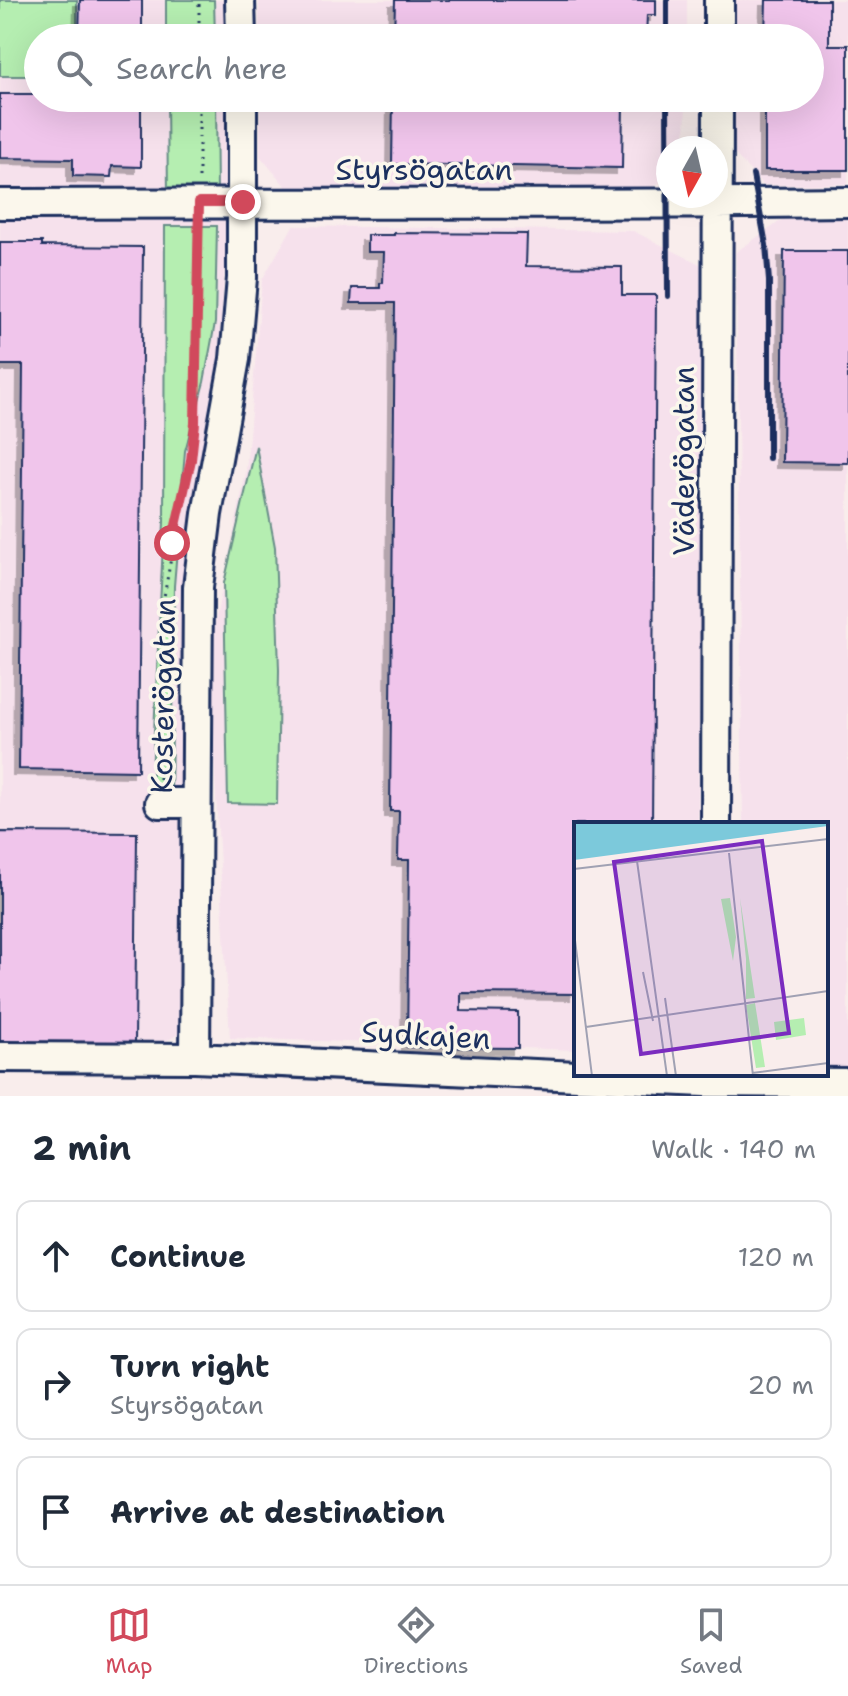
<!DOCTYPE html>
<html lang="en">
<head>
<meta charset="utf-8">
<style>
	body { margin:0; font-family:"Shantell Sans",sans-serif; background:#f2f2f3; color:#1f2937 }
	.compass { position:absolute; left:656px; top:136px; width:72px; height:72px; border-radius:50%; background:#fff; box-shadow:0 8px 32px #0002; rotate:188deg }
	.stop { position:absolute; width:24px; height:24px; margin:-18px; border:6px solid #d1495b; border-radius:50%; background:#fff }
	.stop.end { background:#d1495b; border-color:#fff; box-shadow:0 2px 8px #0008 }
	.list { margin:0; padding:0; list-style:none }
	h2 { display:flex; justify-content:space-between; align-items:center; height:104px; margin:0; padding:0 32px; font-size:34px }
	h2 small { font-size:26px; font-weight:400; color:#747a83 }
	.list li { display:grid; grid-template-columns:52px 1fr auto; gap:24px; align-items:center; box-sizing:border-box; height:112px; margin:0 16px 16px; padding:0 16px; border:2px solid #e0e1e3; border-radius:16px }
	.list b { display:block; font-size:30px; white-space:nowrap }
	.list p { margin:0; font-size:26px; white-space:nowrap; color:#747a83 }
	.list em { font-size:26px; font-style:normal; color:#747a83 }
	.icon { flex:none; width:44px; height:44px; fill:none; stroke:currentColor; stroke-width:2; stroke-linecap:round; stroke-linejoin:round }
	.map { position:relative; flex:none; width:848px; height:1096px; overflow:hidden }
	.search { position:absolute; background:#fff; box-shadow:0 8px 32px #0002; left:24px; right:24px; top:24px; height:88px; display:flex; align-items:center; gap:20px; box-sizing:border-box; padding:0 28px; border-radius:44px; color:#747a83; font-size:30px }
	.sheet { height:488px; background:#fff }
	nav { display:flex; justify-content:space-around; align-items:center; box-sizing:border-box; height:112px; border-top:2px solid #e0e1e3; background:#fff; font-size:22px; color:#747a83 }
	nav a { display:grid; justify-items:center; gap:4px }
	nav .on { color:#d1495b }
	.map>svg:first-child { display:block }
</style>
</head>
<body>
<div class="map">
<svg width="848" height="1096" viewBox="0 0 848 1096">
	<defs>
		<filter id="shadow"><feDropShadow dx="-6" dy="6" stdDeviation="0" flood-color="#0004"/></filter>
	</defs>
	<rect width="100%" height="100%" fill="#f9edec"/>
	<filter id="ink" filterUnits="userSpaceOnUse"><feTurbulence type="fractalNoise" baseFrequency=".0125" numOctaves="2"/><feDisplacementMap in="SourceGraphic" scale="16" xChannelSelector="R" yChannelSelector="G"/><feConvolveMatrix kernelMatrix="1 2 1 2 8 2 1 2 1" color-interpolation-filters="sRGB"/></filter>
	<g filter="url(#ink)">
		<path fill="#f6e1ec" d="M 0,0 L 229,0 L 230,38 L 38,38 L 38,98 L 232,98 L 233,148 L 213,438 L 181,604 L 184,1031 L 148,1051 L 0,1050 Z
			M 259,0 L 687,0 L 687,38 L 259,38 Z
			M 735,0 L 848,0 L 848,184 L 763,185 L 734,153 L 735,98 L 810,98 L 810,38 L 735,38 Z
			M 260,98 L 686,98 L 685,148 L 668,148 L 668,176 L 648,191 L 287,188 L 260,156 Z
			M 792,213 L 848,216 L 848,1066 L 826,1066 L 826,824 L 743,824 L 736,252 Z
			M 293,226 L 633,231 L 704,266 L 698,824 L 576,824 L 576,1050 L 230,1038 L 208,657 L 246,472 L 262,280 Z"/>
		<path fill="#b5eeb1" stroke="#688e88" stroke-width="2" d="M 0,0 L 77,0 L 77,38 L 38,38 L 38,76 L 0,76 Z
			M 166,0 L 214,0 L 215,38 L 166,38 Z
			M 167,98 L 216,98 L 217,194 L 168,195 Z
			M 165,226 L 217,226 L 215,323 L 204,382 L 185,451 L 174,586 L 171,795 L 151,796 L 164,522 Z
			M 256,446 L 275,547 L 279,670 L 277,804 L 228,803 L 224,583 Z"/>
		<path fill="#f0c5eb" stroke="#1b2f5e" stroke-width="2" filter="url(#shadow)" d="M 80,0 L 142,0 L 142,38 L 79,38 Z
			M 395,0 L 656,0 L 656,15 L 647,15 L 646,38 L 394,38 Z
			M 766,0 L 829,0 L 829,45 L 848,45 L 848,170 L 765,170 L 765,98 L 810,98 L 810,38 L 765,38 Z
			M 0,94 L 38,94 L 38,98 L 141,98 L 141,167 L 112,166 L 111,177 L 73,176 L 73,159 L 0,158 Z
			M 393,98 L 646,98 L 645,102 L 623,101 L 622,168 L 392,164 Z
			M 394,233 L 527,234 L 526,266 L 622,267 L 622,295 L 656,295 L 652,824 L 576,824 L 576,994 L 461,993 L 461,1011 L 518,1012 L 518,1048 L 407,1047 L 409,860 L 398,860 L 399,811 L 390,811 L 395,303 L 351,303 L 352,288 L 380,288 L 380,283 L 383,283 L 384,252 L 367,252 L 367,235 L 394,235 Z
			M 0,242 L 42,242 L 42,246 L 143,247 L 138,771 L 19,769 L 23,365 L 0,365 Z
			M 784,251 L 848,251 L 848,463 L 782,462 Z
			M 0,832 L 137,833 L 135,1044 L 0,1042 Z"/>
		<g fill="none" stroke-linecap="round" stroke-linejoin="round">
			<g stroke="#1b2f5e" stroke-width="34">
				<path id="minor" d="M 240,0 L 241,38
					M 719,38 L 719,0
					M 0,204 C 283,202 565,206 848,202
					M 160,803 L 195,803
					M 716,824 L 718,98
					M 0,1057 L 195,1058 L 704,1082 L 848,1083
					M 195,1058 L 198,587 L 207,514 L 235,359 L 242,278 L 242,98"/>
			</g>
			<path stroke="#1b2f5e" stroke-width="3" stroke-dasharray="2 6" stroke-linecap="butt" d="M 199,38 L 199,0
				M 199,178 L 199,98
				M 160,779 L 164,597 L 195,423 L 198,226"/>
			<use href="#minor" stroke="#fbf7ec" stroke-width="28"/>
			<path stroke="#1b2f5e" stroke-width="6" d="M 667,38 L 667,0
				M 667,98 L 668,296
				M 753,175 L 766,245 L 769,281 L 769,458"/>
		</g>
	</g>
	<g fill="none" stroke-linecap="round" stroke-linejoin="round" filter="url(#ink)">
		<path stroke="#d1495b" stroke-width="10" d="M 172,543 L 191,460 L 195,423 L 199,202 L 243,202"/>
	</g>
	<g text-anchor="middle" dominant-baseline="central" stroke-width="7" stroke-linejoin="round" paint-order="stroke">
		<g font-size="30" fill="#1b2f5e" stroke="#fbf7ec">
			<text x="424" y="169">Styrsögatan</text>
			<text transform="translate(683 461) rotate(-90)">Väderögatan</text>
			<text transform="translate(163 696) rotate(-89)">Kosterögatan</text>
			<text transform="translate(426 1035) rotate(3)">Sydkajen</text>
		</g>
	</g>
	<g transform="translate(574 822)">
		<rect width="254" height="254" fill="#f9edec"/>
		<path d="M 156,76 L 162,115 L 159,139 L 147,77 ZM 166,76 L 181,176 L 172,177 L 172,137 ZM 181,181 L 191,245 L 182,246 L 172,183 ZM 230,196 L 232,213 L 202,218 L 200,200 Z" fill="#b5eeb1"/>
		<path d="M 0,0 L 254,0 L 254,4 L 0,38 Z" fill="#7cc9db"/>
		<path fill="none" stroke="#a0a1b3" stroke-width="2" d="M 155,31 L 179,254M 63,39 L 93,254M 0,47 L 254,17M 0,110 L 18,254M 69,150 L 79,199M 91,176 L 102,254M 12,205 L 254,169M 178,251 L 254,241"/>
		<path fill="#7b2cbf" fill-opacity="0.15" stroke="#7b2cbf" stroke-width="4" d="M 188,19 L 215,211 L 67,232 L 40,40 Z"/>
		<rect width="254" height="254" fill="none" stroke="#1b2f5e" stroke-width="4"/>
	</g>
</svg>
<svg class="compass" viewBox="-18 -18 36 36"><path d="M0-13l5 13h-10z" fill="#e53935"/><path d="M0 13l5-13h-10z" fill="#747a83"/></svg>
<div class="stop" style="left:172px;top:543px"></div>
<div class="stop end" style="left:243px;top:202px"></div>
<div class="search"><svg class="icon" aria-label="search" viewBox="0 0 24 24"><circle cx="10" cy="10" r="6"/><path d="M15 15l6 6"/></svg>Search here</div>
</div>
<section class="sheet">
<h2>2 min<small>Walk · 140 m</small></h2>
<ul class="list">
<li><svg class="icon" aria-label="ahead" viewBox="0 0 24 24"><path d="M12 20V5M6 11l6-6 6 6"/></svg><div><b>Continue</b></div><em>120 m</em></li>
<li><svg class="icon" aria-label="right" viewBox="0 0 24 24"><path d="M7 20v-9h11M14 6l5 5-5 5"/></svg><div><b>Turn right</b><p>Styrsögatan</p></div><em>20 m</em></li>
<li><svg class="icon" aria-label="arrive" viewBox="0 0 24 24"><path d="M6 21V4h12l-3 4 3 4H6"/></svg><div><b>Arrive at destination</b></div></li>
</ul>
</section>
<nav>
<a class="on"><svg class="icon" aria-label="map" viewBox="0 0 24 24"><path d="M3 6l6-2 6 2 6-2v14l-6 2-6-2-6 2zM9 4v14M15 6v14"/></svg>Map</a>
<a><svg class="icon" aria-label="directions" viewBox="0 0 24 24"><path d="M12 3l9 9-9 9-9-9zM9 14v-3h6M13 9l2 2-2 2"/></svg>Directions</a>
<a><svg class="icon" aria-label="saved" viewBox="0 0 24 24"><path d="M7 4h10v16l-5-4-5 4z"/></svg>Saved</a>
</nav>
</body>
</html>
